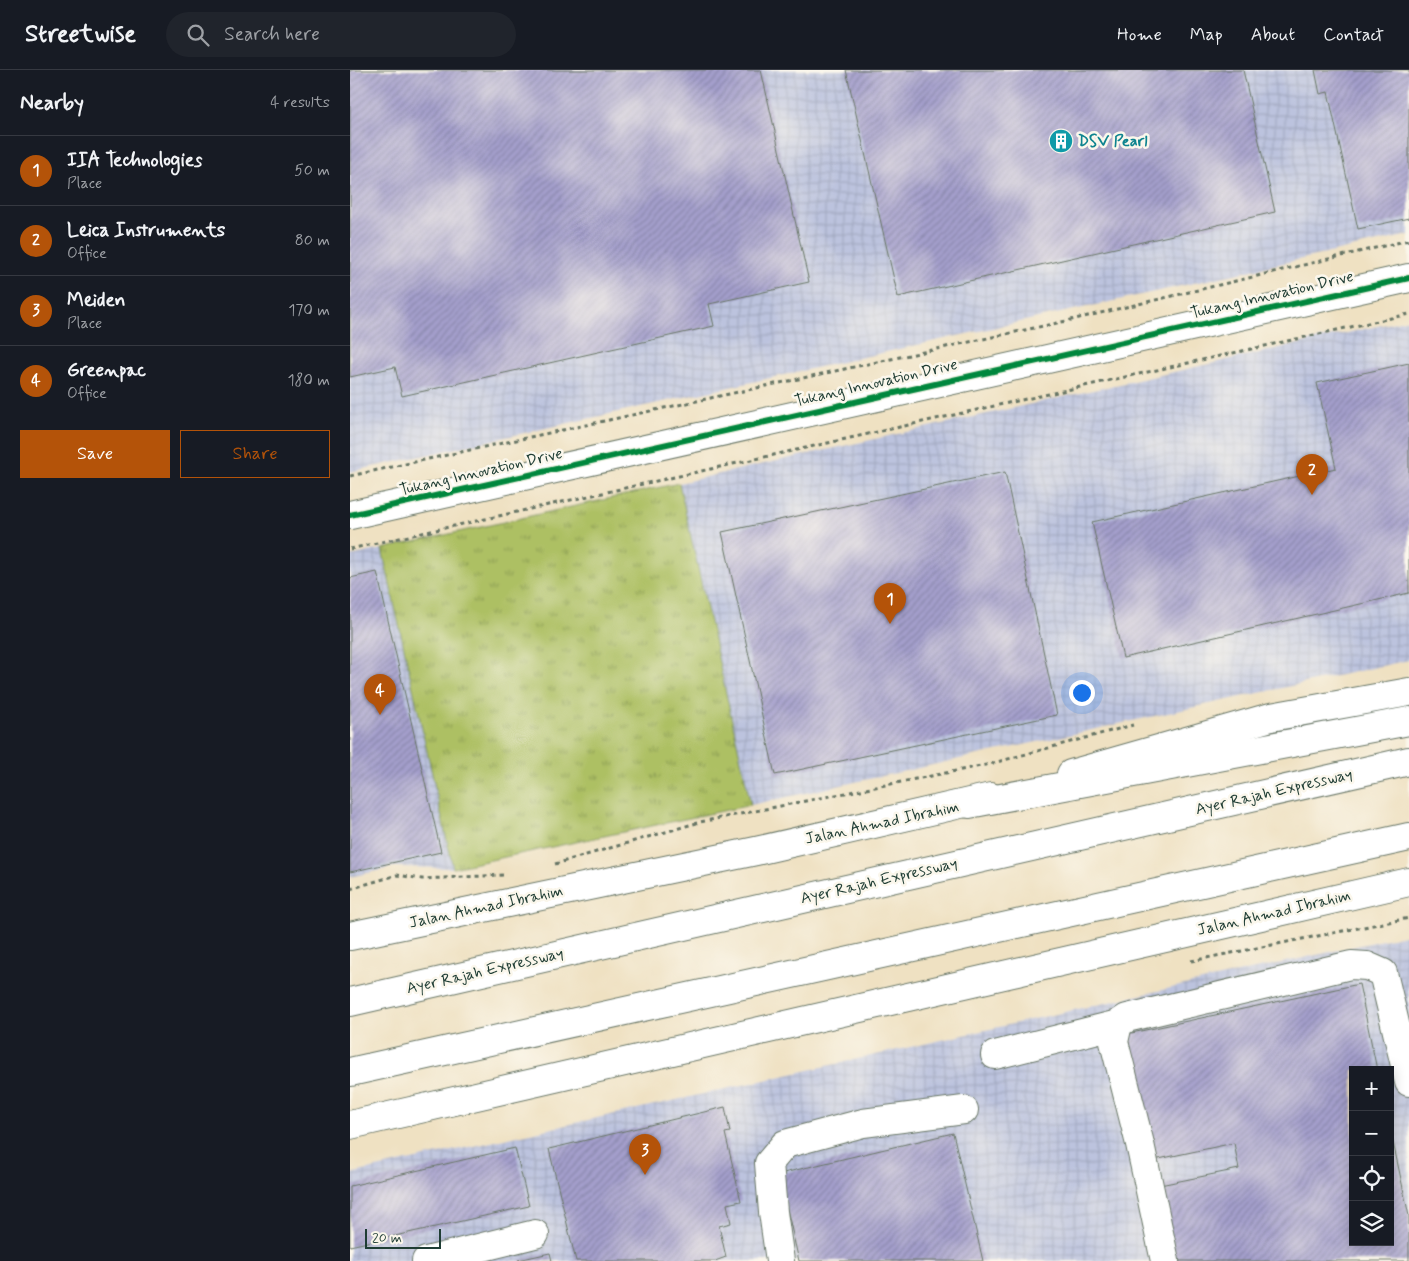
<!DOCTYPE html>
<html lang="en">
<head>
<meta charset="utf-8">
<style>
	body { margin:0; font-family:Mynerve,sans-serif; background:#20242c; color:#f1f3f6 }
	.controls { position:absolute; right:15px; bottom:15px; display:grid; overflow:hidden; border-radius:0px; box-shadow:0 2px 12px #0003 }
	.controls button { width:45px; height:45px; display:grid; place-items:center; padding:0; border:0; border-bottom:1px solid #363941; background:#171b24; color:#f1f3f6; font:25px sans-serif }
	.scale { position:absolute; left:15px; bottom:12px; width:76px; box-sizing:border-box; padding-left:5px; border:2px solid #1f3d34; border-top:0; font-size:14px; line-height:18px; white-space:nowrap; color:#1f3d34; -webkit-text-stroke:4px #fbf7ec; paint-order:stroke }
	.you { position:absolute; left:731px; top:622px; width:18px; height:18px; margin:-12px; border:4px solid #fff; border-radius:50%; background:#1a73e8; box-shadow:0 0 0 8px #1a73e833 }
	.badge { display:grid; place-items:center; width:32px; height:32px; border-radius:50%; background:#b45309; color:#fff; font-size:16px; font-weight:700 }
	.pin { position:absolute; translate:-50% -41px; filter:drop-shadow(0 1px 2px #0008) }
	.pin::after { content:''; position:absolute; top:26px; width:18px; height:15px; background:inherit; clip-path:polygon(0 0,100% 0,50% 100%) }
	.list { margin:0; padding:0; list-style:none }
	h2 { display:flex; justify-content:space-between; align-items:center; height:65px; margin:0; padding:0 20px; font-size:21px }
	h2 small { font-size:16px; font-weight:400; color:#9ea1a6 }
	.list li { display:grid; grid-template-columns:32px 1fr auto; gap:15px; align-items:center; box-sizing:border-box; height:70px; padding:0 20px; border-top:1px solid #363941 }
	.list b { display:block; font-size:19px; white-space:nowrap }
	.list p { margin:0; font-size:16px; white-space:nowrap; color:#9ea1a6 }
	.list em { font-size:16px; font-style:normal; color:#9ea1a6 }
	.actions { display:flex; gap:10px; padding:15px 20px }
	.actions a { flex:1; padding:11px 0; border:1px solid #b45309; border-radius:0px; text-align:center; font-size:18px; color:#b45309 }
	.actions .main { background:#b45309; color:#fff }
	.icon { flex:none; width:28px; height:28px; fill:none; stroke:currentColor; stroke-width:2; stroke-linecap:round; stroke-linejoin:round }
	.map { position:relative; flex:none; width:1059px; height:1191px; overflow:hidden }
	header { display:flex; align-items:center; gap:30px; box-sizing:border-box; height:70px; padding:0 25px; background:#171b24; border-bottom:1px solid #363941 }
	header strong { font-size:24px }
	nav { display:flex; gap:28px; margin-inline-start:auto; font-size:18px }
	.search { width:350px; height:45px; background:#20242c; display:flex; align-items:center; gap:12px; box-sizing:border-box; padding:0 18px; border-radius:28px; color:#9ea1a6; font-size:19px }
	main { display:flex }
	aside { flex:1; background:#171b24 }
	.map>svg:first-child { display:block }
</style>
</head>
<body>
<header>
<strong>Streetwise</strong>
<div class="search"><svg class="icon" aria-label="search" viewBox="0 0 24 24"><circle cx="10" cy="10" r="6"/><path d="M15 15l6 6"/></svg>Search here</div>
<nav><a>Home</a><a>Map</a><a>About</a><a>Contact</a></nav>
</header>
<main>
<aside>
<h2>Nearby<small>4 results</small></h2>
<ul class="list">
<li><span class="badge">1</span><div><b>IIA Technologies</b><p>Place</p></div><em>50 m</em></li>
<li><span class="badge">2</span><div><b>Leica Instruments</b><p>Office</p></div><em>80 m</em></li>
<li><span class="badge">3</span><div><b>Meiden</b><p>Place</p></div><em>170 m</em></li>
<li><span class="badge">4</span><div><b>Greenpac</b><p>Office</p></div><em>180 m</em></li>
</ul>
<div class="actions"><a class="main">Save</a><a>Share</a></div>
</aside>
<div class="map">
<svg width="1059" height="1191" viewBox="0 0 1059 1191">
	<defs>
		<pattern id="industrial-grid" width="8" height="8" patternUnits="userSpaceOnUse" patternTransform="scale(1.25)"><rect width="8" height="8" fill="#bcc3de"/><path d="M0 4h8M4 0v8" fill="none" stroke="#a1a8bf"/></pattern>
		<pattern id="grass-tufts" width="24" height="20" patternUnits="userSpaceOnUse" patternTransform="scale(1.25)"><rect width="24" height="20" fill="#adc064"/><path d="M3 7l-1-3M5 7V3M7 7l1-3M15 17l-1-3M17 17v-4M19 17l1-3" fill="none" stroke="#8c9d53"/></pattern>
		<pattern id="building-hatch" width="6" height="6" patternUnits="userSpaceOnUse" patternTransform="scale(1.25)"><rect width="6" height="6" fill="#a49fcc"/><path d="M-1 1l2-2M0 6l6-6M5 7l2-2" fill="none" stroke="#8583a6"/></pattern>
	</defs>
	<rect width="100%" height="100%" fill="#fbf7ec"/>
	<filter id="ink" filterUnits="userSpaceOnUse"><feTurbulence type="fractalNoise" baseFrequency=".02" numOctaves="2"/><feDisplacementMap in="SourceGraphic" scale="10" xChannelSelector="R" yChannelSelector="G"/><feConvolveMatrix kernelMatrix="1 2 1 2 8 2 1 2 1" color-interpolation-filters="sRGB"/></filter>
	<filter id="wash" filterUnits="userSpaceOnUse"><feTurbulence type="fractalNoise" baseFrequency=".0096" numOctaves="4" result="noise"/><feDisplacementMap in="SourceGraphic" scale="20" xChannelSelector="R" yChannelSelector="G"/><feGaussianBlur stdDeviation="1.12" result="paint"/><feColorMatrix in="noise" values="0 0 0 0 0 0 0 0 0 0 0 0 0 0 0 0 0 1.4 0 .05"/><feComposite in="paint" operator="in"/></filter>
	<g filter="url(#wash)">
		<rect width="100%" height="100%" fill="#efe1c2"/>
		<path fill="url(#industrial-grid)" fill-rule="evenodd" d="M 0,0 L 1059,0 L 1059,165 L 0,402 Z
			M 1059,249 L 1059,590 L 401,735 L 329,413 Z
			M 32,479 L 103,798 L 44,797 L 0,807 L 0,486 Z
			M 1059,864 L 1059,1191 L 0,1191 L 0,1104 ZM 1003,1000 L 1040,1000 L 1040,1172 L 1003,1172 Z"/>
		<path fill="url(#grass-tufts)" stroke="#667e4c" d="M 329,413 L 401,735 L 103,798 L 32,479 Z"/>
		<g id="blocks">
			<path fill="url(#building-hatch)" d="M 0,0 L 411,0 L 459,212 L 359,234 L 364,256 L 52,326 L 45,297 L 0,307 Z
				M 496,0 L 893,0 L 925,142 L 548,227 Z
				M 965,0 L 1059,0 L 1059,148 L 1008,159 L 978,22 L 970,24 Z
				M 1059,293 L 1059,523 L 773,588 L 742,452 L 986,398 L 967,313 Z
				M 655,402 L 707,645 L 425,705 L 372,462 Z
				M 27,502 L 91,782 L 0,802 L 0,508 Z
				M 1009,914 L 1027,1000 L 1003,1000 L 1003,1172 L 1040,1172 L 1041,1063 L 1059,1146 L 1059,1191 L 826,1191 L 810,1115 L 889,1099 L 884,1073 L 804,1090 L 777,964 Z
				M 375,1037 L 380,1062 L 375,1063 L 391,1131 L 377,1134 L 381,1153 L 369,1156 L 376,1187 L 365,1191 L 226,1191 L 199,1079 Z
				M 603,1063 L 633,1191 L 449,1191 L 429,1104 Z
				M 165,1078 L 179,1136 L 0,1176 L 0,1116 Z
				M 200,1183 L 202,1191 L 169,1191 L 168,1190 Z"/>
		</g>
	</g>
	<g filter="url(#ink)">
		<use href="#blocks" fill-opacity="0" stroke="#687666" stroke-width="1"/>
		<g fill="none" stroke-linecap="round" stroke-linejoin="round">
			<g stroke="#687666" stroke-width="30">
				<path id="minor" d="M 0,445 L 1059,208
					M 645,985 L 768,954
					M 76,1191 L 185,1164
					M 430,1191 L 423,1142 L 419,1093 L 435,1074 L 513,1053 L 614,1040
					M 815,1191 L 790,1074 L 764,972 L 768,954 L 777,948 L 1001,895 L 1017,896 L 1033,903 L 1059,1012"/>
			</g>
			<g stroke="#687666" stroke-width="30">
				<path id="major" d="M 721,704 L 921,647 L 1059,622
					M 0,866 L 406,781 L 641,727
					M 0,1055 L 1059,812"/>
			</g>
			<g stroke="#687666" stroke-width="30">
				<path id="highway" d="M 619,734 L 1059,651
					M 0,932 L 1059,691
					M 0,1002 L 1059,767"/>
			</g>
			<path stroke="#687666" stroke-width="3" stroke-dasharray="4 4" stroke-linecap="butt" d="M 0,406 L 721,250 L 1059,170
				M 0,479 L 1059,244
				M 205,794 L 350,752 L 636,695 L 783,655
				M 0,819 L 47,805 L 72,809 L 153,805
				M 841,891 L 1059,848"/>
			<use href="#minor" stroke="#fff" stroke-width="28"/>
			<use href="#major" stroke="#fff" stroke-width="28"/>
			<use href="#highway" stroke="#fff" stroke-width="28"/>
			<g stroke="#fbf7ec" stroke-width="9">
				<path id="cycleway" d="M 0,445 L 1059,208"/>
			</g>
			<use href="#cycleway" stroke="#00873e" stroke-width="6"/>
		</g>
	</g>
	<defs>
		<g id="building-disc" transform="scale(1.25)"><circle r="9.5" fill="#0f9aa8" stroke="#fbf7ec"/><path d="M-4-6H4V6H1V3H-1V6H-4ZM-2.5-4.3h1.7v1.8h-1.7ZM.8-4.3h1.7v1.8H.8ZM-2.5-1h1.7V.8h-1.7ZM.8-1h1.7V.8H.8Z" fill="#fff"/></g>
	</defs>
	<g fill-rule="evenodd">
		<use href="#building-disc" x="711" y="71"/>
	</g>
	<g text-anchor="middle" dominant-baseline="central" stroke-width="5" stroke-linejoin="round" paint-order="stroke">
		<g font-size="16" font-weight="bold" fill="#0d838f" stroke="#fbf7ec" text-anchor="start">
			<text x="728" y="71">DSV Pearl</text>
		</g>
		<g font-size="16" fill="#1f3d34" stroke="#fbf7ec">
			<text transform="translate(922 225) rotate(-13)">Tukang Innovation Drive</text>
			<text transform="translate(526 313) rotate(-13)">Tukang Innovation Drive</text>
			<text transform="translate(131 402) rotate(-13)">Tukang Innovation Drive</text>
			<text transform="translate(924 722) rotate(-13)">Ayer Rajah Expressway</text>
			<text transform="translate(532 753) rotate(-12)">Jalan Ahmad Ibrahim</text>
			<text transform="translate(529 811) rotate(-13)">Ayer Rajah Expressway</text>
			<text transform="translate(136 837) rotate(-12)">Jalan Ahmad Ibrahim</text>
			<text transform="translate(924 843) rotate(-13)">Jalan Ahmad Ibrahim</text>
			<text transform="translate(135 901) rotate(-13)">Ayer Rajah Expressway</text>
		</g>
	</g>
</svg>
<div class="controls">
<button>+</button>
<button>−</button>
<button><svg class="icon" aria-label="locate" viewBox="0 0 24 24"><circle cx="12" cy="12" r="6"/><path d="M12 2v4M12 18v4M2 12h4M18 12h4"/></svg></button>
<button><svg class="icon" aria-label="layers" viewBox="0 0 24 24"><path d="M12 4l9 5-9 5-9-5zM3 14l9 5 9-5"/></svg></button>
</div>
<div class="scale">20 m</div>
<div class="you"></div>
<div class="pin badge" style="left:540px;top:554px">1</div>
<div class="pin badge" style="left:962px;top:425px">2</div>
<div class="pin badge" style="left:295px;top:1105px">3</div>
<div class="pin badge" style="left:30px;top:645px">4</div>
</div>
</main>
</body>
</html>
